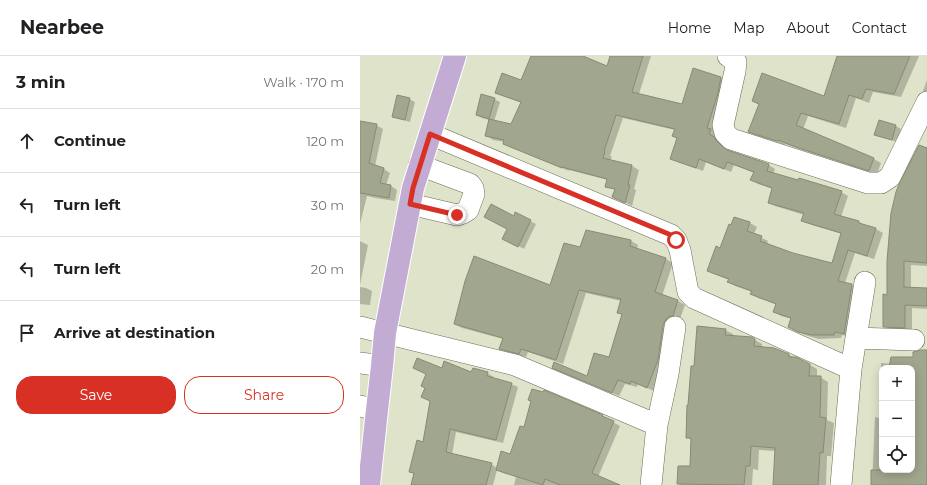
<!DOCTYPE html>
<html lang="en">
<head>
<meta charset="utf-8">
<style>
	body { margin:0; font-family:Montserrat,sans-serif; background:#f6f6f6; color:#202124 }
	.controls { position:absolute; right:12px; bottom:12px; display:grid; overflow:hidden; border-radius:8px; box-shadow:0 2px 10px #0003 }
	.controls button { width:36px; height:36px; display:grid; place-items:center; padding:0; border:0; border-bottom:1px solid #e0e0e0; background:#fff; color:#202124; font:20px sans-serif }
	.stop { position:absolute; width:12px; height:12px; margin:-9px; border:3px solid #d93025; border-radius:50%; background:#fff }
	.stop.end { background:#d93025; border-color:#fff; box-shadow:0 1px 4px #0008 }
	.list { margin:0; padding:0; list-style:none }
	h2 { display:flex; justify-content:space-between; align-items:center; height:52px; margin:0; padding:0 16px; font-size:17px }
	h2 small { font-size:13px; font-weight:400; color:#757577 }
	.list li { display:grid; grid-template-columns:26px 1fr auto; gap:12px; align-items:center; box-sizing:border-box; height:64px; padding:0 16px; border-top:1px solid #e0e0e0 }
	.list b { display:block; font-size:15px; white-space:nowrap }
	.list em { font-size:13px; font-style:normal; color:#757577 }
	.actions { display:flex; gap:8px; padding:12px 16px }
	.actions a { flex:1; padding:9px 0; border:1px solid #d93025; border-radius:16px; text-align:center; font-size:14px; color:#d93025 }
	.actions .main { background:#d93025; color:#fff }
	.icon { flex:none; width:22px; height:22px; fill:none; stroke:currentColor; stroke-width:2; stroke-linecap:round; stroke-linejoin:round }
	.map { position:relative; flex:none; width:567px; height:429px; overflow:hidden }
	header { display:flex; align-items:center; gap:24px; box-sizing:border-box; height:56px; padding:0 20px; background:#fff; border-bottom:1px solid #e0e0e0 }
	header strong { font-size:19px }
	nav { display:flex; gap:22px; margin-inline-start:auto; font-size:14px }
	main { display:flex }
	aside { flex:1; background:#fff }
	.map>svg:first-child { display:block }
</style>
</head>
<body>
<header>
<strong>Nearbee</strong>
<nav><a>Home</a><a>Map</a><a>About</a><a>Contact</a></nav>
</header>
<main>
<aside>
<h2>3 min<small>Walk · 170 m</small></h2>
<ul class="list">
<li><svg class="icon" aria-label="ahead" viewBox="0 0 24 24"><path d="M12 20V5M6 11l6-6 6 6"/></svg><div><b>Continue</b></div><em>120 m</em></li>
<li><svg class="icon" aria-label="left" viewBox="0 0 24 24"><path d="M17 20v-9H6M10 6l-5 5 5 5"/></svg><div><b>Turn left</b></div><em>30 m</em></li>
<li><svg class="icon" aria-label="left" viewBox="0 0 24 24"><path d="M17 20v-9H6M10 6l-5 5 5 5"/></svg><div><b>Turn left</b></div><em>20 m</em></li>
<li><svg class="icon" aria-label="arrive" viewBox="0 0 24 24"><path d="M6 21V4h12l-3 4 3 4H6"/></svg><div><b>Arrive at destination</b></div></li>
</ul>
<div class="actions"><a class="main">Save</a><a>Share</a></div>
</aside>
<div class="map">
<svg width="567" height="429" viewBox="0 0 567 429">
	<rect width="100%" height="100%" fill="#dee3c9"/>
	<path fill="#0003" fill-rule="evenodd" d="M 172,0 L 220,0 L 248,11 L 251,0 L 291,0 L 279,38 L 322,49 L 334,13 L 361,22 L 368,26 L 364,41 L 353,76 L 357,78 L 356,82 L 360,85 L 363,90 L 369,96 L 409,109 L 415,113 L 413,118 L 481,136 L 488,140 L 481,161 L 499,166 L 504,169 L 516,173 L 523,177 L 514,203 L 495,197 L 485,227 L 492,229 L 499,233 L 491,281 L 482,279 L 481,282 L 459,283 L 445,279 L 436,275 L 432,263 L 421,260 L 415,256 L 417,248 L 398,242 L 392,238 L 392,236 L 375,230 L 369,226 L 369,224 L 354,218 L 348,215 L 361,193 L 372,170 L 374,162 L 390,167 L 397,171 L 394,178 L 408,185 L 407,188 L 433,198 L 472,209 L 482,178 L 449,168 L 443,164 L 444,159 L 415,150 L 409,146 L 413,133 L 398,128 L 392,124 L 394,117 L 374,109 L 371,116 L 346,106 L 343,115 L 318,106 L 311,102 L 318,82 L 315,74 L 263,62 L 250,100 L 252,100 L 250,105 L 272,110 L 279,114 L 274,133 L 276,134 L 272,150 L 254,141 L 255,134 L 246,130 L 248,124 L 209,114 L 209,115 L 151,91 L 145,86 L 133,84 L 127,80 L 130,64 L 122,62 L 117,59 L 134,43 L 140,46 L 134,66 L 152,69 L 162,47 L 143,40 L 136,36 L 162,26 Z
		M 478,0 L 559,0 L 541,41 L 513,36 L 509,47 L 496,42 L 486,72 L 448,60 L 443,74 L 514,103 L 521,107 L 517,118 L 445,95 L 425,88 L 425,89 L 397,80 L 390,76 L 400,49 L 393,45 L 465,41 Z
		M 567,24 L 567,37 L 563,35 Z
		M 49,43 L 55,46 L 50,66 L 39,63 L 33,60 Z
		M 0,65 L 16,69 L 23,73 L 15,110 L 24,113 L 30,117 L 26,129 L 31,130 L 37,134 L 35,145 L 15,142 L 7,140 L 0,168 Z
		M 536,70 L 541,73 L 537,86 L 521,81 L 516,78 Z
		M 565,91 L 567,91 L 567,210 L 551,209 L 551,232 L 567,233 L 567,253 L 552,252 L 552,275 L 531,274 L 524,270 L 528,240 Z
		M 154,161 L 170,165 L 176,168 L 164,193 L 149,185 Z
		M 226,175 L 271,185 L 278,189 L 277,193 L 306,203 L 313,207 L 302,240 L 318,245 L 325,249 L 294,335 L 278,328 L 277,331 L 265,328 L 259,340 L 200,315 L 228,322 L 250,302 L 263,259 L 258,256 L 261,245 L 226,237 L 203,308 L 168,296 L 166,301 L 147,296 L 140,292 L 143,283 L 102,272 L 95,268 L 191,231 L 220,193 Z
		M 0,185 L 8,189 L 0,229 Z
		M 0,231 L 6,232 L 12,235 L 10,249 L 0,248 Z
		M 365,274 L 373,278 L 373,281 L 395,284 L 402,288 L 402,292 L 429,299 L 450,309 L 457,313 L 457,321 L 460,321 L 468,326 L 467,364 L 474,367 L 471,400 L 467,400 L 466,429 L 414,429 L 416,395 L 399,394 L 398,414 L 393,413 L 392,429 L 321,429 L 318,428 L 330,411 L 332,384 L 327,382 L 329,350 L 335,311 Z
		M 567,295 L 567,429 L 512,429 L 515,361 L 519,362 L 521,331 L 521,307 L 531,308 L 554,302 ZM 522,312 L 552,312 L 552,414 L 522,414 Z
		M 54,312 L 82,313 L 112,317 L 127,317 L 134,321 L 133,322 L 151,328 L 158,331 L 143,387 L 96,376 L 92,399 L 131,408 L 137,412 L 151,399 L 185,336 L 242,360 L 260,370 L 238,421 L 257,429 L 154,429 L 156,421 L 143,417 L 137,414 L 133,429 L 52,429 L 55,418 L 50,416 L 64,387 L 71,345 L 63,341 L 66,332 L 67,318 Z"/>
	<path fill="#a1a68e" stroke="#878b73" d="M 171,0 L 223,0 L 247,10 L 250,0 L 283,0 L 272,36 L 322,48 L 333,12 L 361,21 L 358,37 L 347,72 L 351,73 L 349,78 L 353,80 L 357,85 L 363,91 L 367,94 L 409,108 L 407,115 L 438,124 L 439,122 L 482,135 L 474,158 L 499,165 L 499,167 L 516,172 L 507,200 L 488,194 L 478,225 L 492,228 L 484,278 L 475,276 L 474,279 L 452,279 L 438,276 L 428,271 L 431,262 L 413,256 L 416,248 L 390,238 L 392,235 L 367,226 L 369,223 L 347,215 L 356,190 L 360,192 L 369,168 L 371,169 L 374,161 L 390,166 L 387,175 L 402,180 L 400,185 L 433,197 L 472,207 L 481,177 L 441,165 L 444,157 L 408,147 L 412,132 L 390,124 L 394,116 L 367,106 L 364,113 L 339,103 L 336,112 L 310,103 L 317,82 L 312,80 L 315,73 L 256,59 L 244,95 L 245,96 L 243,102 L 272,109 L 268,129 L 270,129 L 265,147 L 252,141 L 255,133 L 245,131 L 247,123 L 202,111 L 202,112 L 143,88 L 144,84 L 125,80 L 129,63 L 151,68 L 161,46 L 135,37 L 142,17 L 161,24 Z
		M 477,0 L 550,0 L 534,38 L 506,33 L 502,43 L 489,39 L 479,68 L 441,57 L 436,69 L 514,102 L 509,115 L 436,91 L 418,84 L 417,85 L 388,76 L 399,48 L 392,45 L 402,17 L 464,40 Z
		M 121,38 L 135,42 L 129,63 L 116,59 Z
		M 37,39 L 50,42 L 45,64 L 32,61 Z
		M 519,64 L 536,69 L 532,84 L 514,79 Z
		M 0,65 L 17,68 L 9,107 L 24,112 L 20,127 L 31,129 L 29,142 L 0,137 Z
		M 559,89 L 567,92 L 567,207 L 544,205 L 544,231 L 567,232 L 567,250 L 545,249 L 545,272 L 523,271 L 523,238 L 527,239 L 527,205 L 531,157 L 536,136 L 539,128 Z
		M 131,148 L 154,160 L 155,156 L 171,164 L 158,191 L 142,183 L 147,173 L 124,161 Z
		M 226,174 L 271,184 L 270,190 L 306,202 L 295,236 L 318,244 L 313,260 L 310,260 L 306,263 L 303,269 L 298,304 L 287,332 L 271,325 L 270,328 L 258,324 L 252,337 L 192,312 L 194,306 L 227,320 L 234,297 L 249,301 L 262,258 L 257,257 L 261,243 L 219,234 L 196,304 L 161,293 L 159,298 L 139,293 L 143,282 L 94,268 L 105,225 L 114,200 L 190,229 L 204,187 L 220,191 Z
		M 337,270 L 366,273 L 365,279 L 392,281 L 395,283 L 394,290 L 414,292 L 429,298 L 429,301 L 436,301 L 450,308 L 449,320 L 461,320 L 460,361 L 466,362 L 463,397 L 460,396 L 458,429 L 413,429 L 415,392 L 391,390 L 390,410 L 386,410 L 384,429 L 317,428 L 318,410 L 330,410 L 331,382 L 326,382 L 327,349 L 328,349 L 331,310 L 334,310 Z
		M 561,294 L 567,294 L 567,429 L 511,429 L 511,414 L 552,414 L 553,312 L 529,312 L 531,301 L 553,301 L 553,296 Z
		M 57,302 L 82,312 L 84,305 L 111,316 L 113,312 L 128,316 L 127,320 L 152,327 L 136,384 L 90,373 L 86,396 L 132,407 L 126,429 L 51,429 L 54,417 L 49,416 L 57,384 L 63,386 L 70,345 L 61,341 L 65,332 L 61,330 L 66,318 L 53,312 Z
		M 172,333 L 183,336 L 184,334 L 243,359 L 242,360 L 254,365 L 232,417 L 260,429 L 200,429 L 185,423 L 183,429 L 136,414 L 141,395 L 150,398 L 160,370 L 164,371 L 171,345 L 168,344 Z"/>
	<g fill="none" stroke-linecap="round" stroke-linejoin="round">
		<g stroke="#686c55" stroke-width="22">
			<path id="minor" d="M 368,0 L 372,2 L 376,6 L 375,15 L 363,69 L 365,77 L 371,83 L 508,127 L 521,127 L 530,121 L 567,46
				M 70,78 L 311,179 L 316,184 L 320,194 L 328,236 L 334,242 L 491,313
				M 50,148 L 97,159 L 103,157 L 108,154 L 114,138 L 113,132 L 110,128 L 59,109
				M 0,271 L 155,309 L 297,369
				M 496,282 L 554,284
				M 0,307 L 22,310
				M 0,350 L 17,354
				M 291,429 L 297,369 L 308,318 L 315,271
				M 481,429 L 491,313 L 505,226"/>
		</g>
		<g stroke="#fff" stroke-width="24">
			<path id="major" d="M 9,429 L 17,354 L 22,310 L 25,277 L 53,132 L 95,0"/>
		</g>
		<use href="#minor" stroke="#fff" stroke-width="21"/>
		<use href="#major" stroke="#c2acd4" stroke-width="22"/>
	</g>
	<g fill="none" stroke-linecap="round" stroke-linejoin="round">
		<path stroke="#d93025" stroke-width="5" d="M 97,159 L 50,148 L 53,132 L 70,78 L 311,179 L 316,184"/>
	</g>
</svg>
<div class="controls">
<button>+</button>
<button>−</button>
<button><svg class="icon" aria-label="locate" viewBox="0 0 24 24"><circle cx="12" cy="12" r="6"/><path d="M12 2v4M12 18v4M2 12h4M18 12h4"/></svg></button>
</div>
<div class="stop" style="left:316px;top:184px"></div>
<div class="stop end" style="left:97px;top:159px"></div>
</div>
</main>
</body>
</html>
